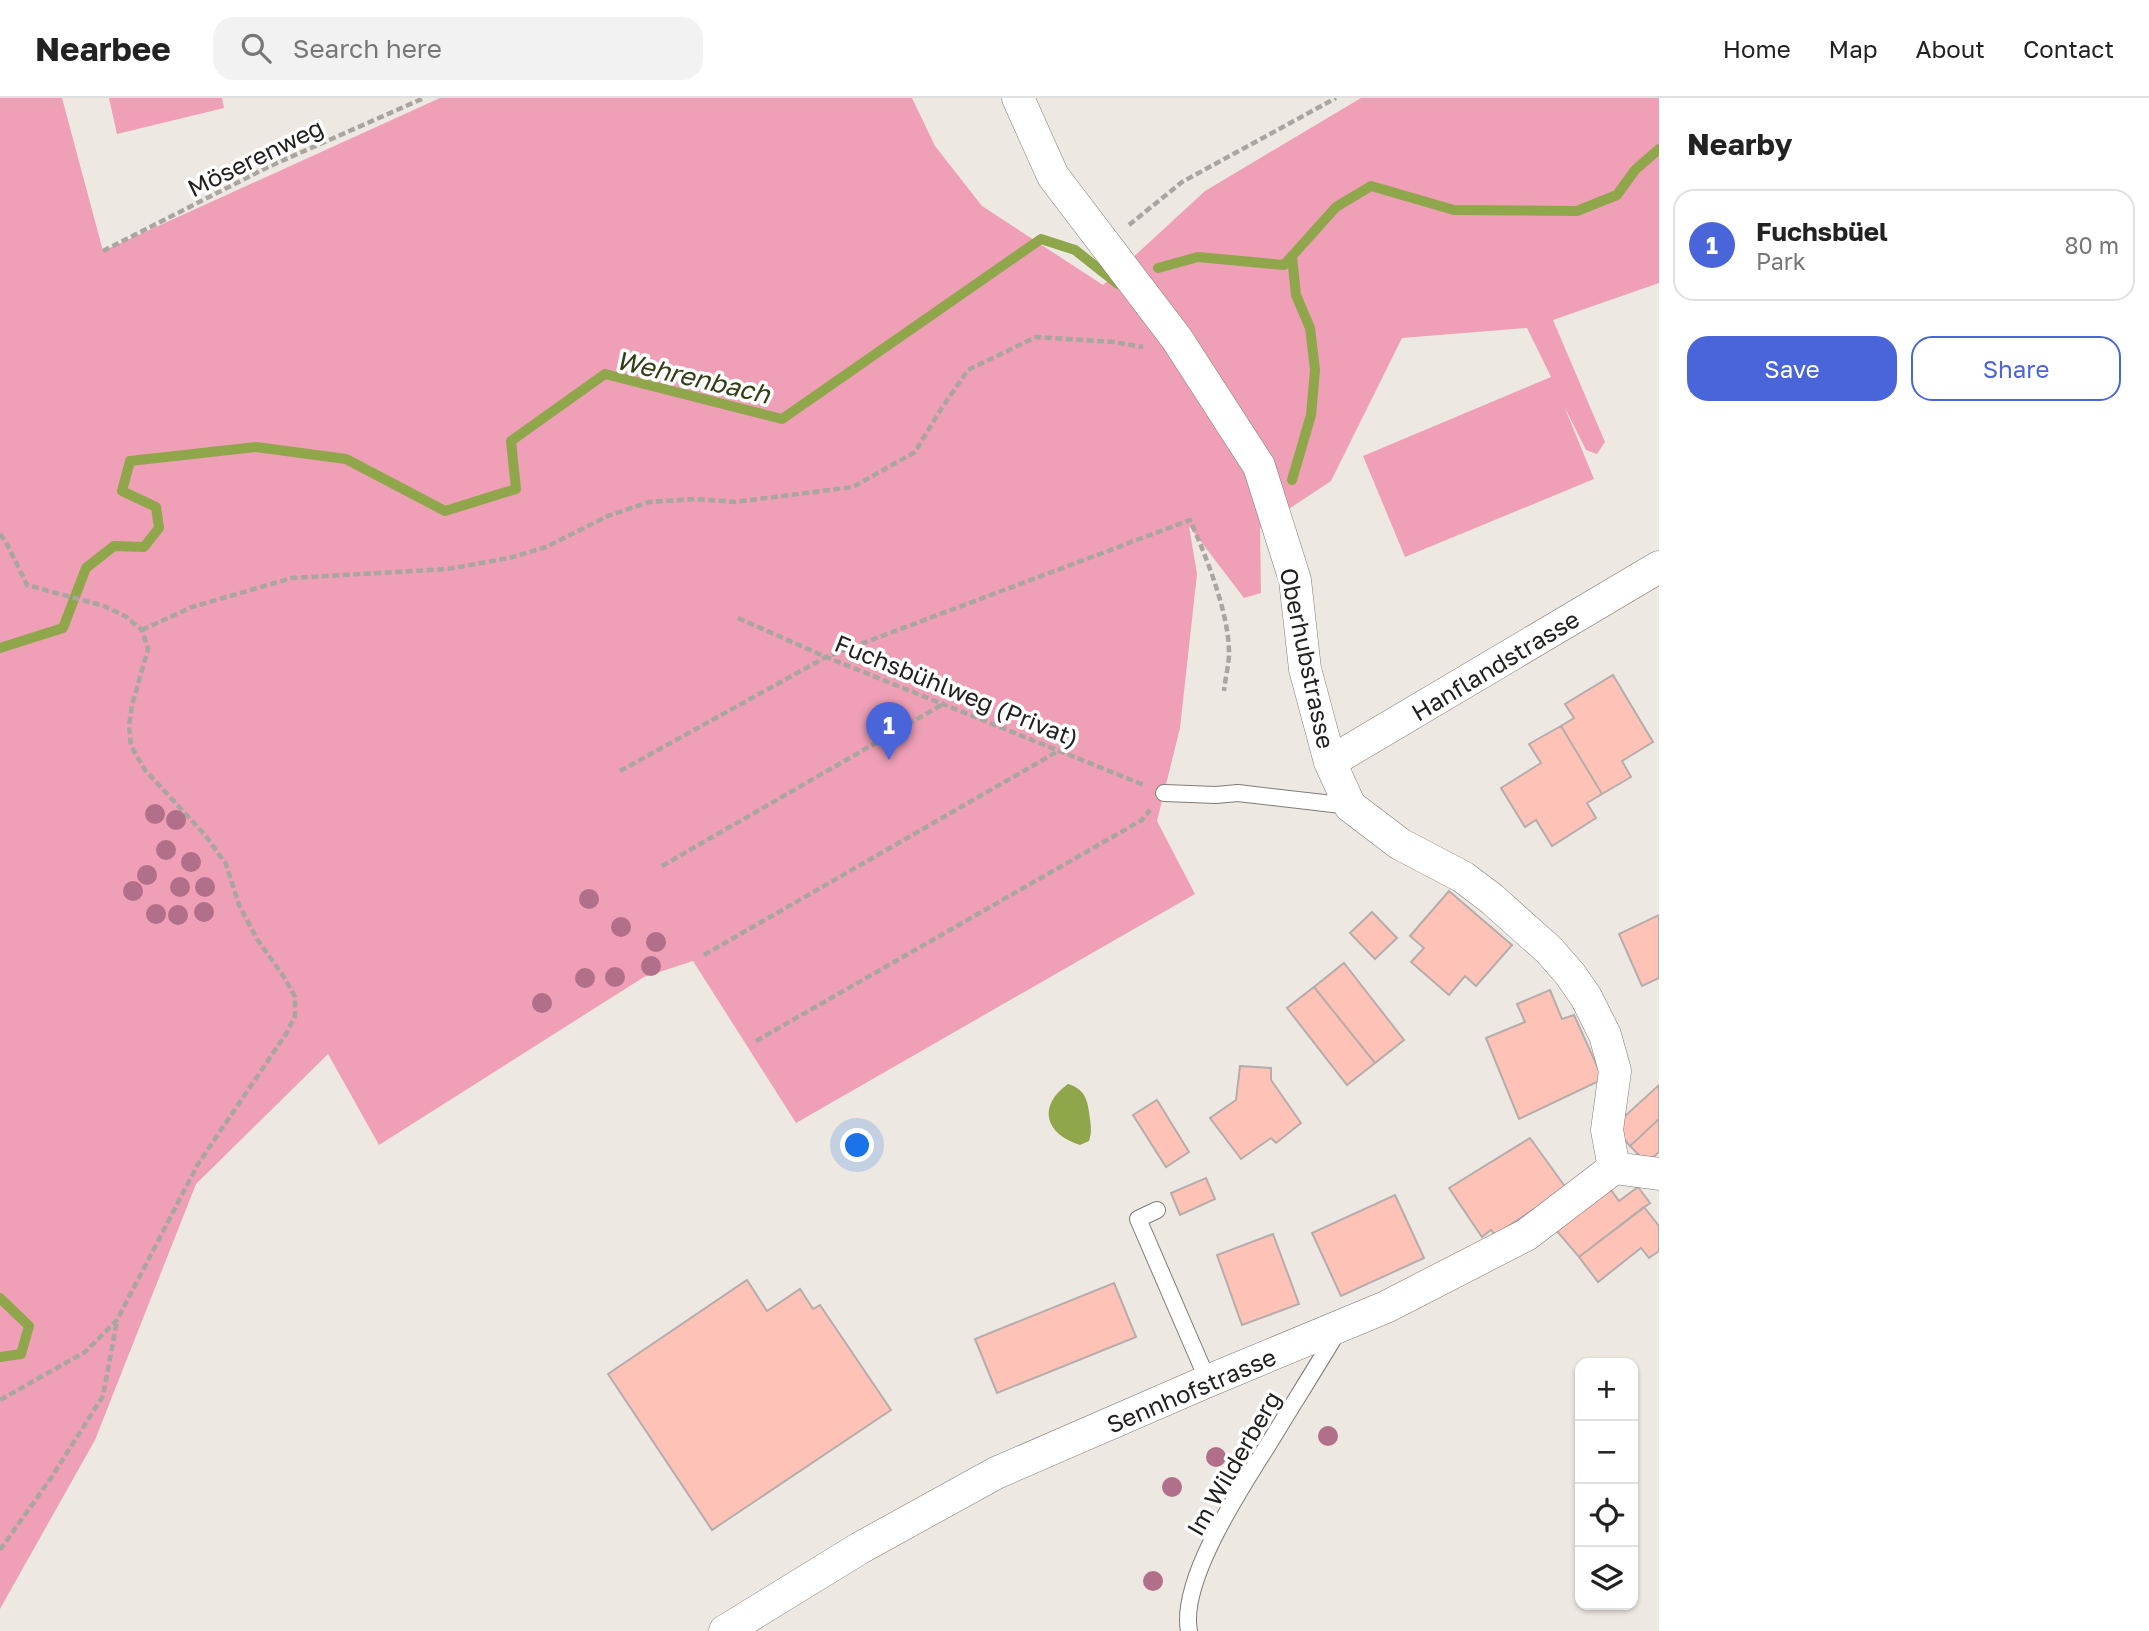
<!DOCTYPE html>
<html lang="en">
<head>
<meta charset="utf-8">
<style>
	body { margin:0; font-family:"Golos Text",sans-serif; background:#f2f2f2; color:#222 }
	.controls { position:absolute; right:21px; bottom:21px; display:grid; overflow:hidden; border-radius:14px; box-shadow:0 2px 5px #0004 }
	.controls button { width:63px; height:63px; display:grid; place-items:center; padding:0; border:0; border-bottom:2px solid #e0e0e0; background:#fff; color:#222; font:35px sans-serif }
	.you { position:absolute; left:858px; top:1048px; width:24px; height:24px; margin:-18px; border:5px solid #fff; border-radius:50%; background:#1a73e8; box-shadow:0 0 0 10px #1a73e833 }
	.badge { display:grid; place-items:center; width:46px; height:46px; border-radius:50%; background:#4965d9; color:#fff; font-size:23px; font-weight:700 }
	.pin { position:absolute; translate:-50% -58px; filter:drop-shadow(0 2px 4px #0008) }
	.pin::after { content:''; position:absolute; top:37px; width:24px; height:21px; background:inherit; clip-path:polygon(0 0,100% 0,50% 100%) }
	.list { margin:0; padding:0; list-style:none }
	h2 { display:flex; justify-content:space-between; align-items:center; height:91px; margin:0; padding:0 28px; font-size:30px }
	h2 small { font-size:23px; font-weight:400; color:#767676 }
	.list li { display:grid; grid-template-columns:46px 1fr auto; gap:21px; align-items:center; box-sizing:border-box; height:112px; margin:0 14px 14px; padding:0 14px; border:2px solid #e0e0e0; border-radius:21px }
	.list b { display:block; font-size:26px; white-space:nowrap }
	.list p { margin:0; font-size:23px; white-space:nowrap; color:#767676 }
	.list em { font-size:23px; font-style:normal; color:#767676 }
	.actions { display:flex; gap:14px; padding:21px 28px }
	.actions a { flex:1; padding:16px 0; border:2px solid #4965d9; border-radius:21px; text-align:center; font-size:24px; color:#4965d9 }
	.actions .main { background:#4965d9; color:#fff }
	.icon { flex:none; width:38px; height:38px; fill:none; stroke:currentColor; stroke-width:2; stroke-linecap:round; stroke-linejoin:round }
	.map { position:relative; flex:none; width:1659px; height:1533px; overflow:hidden }
	header { display:flex; align-items:center; gap:42px; box-sizing:border-box; height:98px; padding:0 35px; background:#fff; border-bottom:2px solid #e0e0e0 }
	header strong { font-size:33px }
	nav { display:flex; gap:38px; margin-inline-start:auto; font-size:24px }
	.search { width:490px; height:63px; background:#f2f2f2; display:flex; align-items:center; gap:18px; box-sizing:border-box; padding:0 24px; border-radius:21px; color:#767676; font-size:26px }
	main { display:flex }
	aside { flex:1; background:#fff }
	.map>svg:first-child { display:block }
</style>
</head>
<body>
<header>
<strong>Nearbee</strong>
<div class="search"><svg class="icon" aria-label="search" viewBox="0 0 24 24"><circle cx="10" cy="10" r="6"/><path d="M15 15l6 6"/></svg>Search here</div>
<nav><a>Home</a><a>Map</a><a>About</a><a>Contact</a></nav>
</header>
<main>
<div class="map">
<svg width="1659" height="1533" viewBox="0 0 1659 1533">
	<rect width="100%" height="100%" fill="#eee8e2"/>
	<path fill="#efa0b7" d="M 0,0 L 62,0 L 103,153 L 440,0 L 912,0 L 935,48 L 982,108 L 1103,187 L 1205,93 L 1361,0 L 1659,0 L 1659,185 L 1553,222 L 1605,344 L 1597,356 L 1586,352 L 1564,308 L 1594,381 L 1405,459 L 1363,358 L 1551,279 L 1527,230 L 1402,240 L 1331,383 L 1260,430 L 1261,495 L 1244,500 L 1189,428 L 1197,476 L 1180,630 L 1157,723 L 1195,796 L 796,1025 L 693,863 L 644,879 L 379,1047 L 328,956 L 196,1086 L 95,1342 L 0,1511 Z
		M 109,0 L 222,0 L 224,10 L 117,36 Z"/>
	<path fill="#8fa64b" d="M 1068,986 C 1086,991 1088,1004 1090,1021 C 1091,1030 1092,1034 1089,1043 L 1080,1047 C 1045,1036 1037,1008 1068,986 Z"/>
	<g fill="none" stroke-linecap="round" stroke-linejoin="round">
		<path stroke="#8fa64b" stroke-width="10" d="M 1158,170 L 1198,159 L 1284,167 L 1336,109 L 1371,88 L 1454,112 L 1577,113 L 1617,97 L 1635,72 L 1659,51
			M 1292,382 L 1311,317 L 1315,272 L 1310,230 L 1296,197 L 1292,158
			M 0,550 L 63,530 L 86,470 L 114,448 L 144,449 L 159,430 L 156,409 L 122,393 L 130,363 L 256,349 L 346,361 L 445,413 L 516,391 L 511,343 L 605,276 L 782,321 L 1041,141 L 1075,152 L 1118,186
			M 0,1200 L 29,1228 L 21,1256 L 0,1259"/>
	</g>
	<path fill="#ffc2b7" stroke="#b5adac" stroke-width="2" d="M 1613,577 L 1653,644 L 1622,663 L 1631,679 L 1602,696 L 1561,628 L 1574,620 L 1565,606 Z
		M 1561,628 L 1602,696 L 1587,705 L 1596,720 L 1552,748 L 1536,722 L 1525,729 L 1501,690 L 1541,665 L 1529,646 Z
		M 1449,793 L 1512,847 L 1476,888 L 1465,878 L 1449,897 L 1411,864 L 1424,850 L 1410,838 Z
		M 1372,814 L 1397,840 L 1375,861 L 1350,835 Z
		M 1659,817 L 1659,880 L 1642,888 L 1619,836 Z
		M 1344,865 L 1404,942 L 1375,965 L 1314,889 Z
		M 1314,889 L 1375,965 L 1347,987 L 1287,910 Z
		M 1550,892 L 1562,921 L 1574,917 L 1603,981 L 1519,1021 L 1486,940 L 1525,924 L 1517,906 Z
		M 1240,968 L 1271,970 L 1271,982 L 1301,1025 L 1276,1045 L 1271,1040 L 1241,1061 L 1210,1020 L 1236,1002 Z
		M 1659,987 L 1659,1021 L 1630,1048 L 1613,1029 Z
		M 1157,1002 L 1189,1054 L 1166,1069 L 1133,1017 Z
		M 1659,1021 L 1659,1054 L 1647,1065 L 1630,1048 Z
		M 1530,1040 L 1566,1090 L 1495,1137 L 1491,1132 L 1482,1139 L 1449,1090 Z
		M 1206,1080 L 1215,1101 L 1180,1117 L 1171,1095 Z
		M 1638,1089 L 1650,1105 L 1579,1159 L 1556,1132 L 1611,1092 L 1619,1103 Z
		M 1395,1097 L 1424,1160 L 1341,1198 L 1312,1135 Z
		M 1644,1109 L 1659,1128 L 1659,1153 L 1649,1160 L 1641,1150 L 1598,1184 L 1579,1159 Z
		M 1273,1136 L 1299,1206 L 1242,1227 L 1217,1157 Z
		M 747,1182 L 767,1213 L 800,1191 L 813,1211 L 820,1207 L 891,1312 L 712,1432 L 608,1276 Z
		M 1114,1185 L 1136,1239 L 997,1295 L 975,1241 Z"/>
	<g fill="none" stroke-linecap="round" stroke-linejoin="round">
		<g stroke="#817b76" stroke-width="18">
			<path id="lane" d="M 1164,695 L 1216,697 L 1238,695 L 1350,708
				M 1157,1112 L 1138,1121 L 1208,1283
				M 1189,1533 C 1179,1480 1246,1383 1273,1339 C 1295,1303 1317,1268 1338,1233"/>
		</g>
		<g stroke="#817b76" stroke-width="33">
			<path id="street" d="M 1018,0 L 1053,78 L 1177,241 L 1259,368 L 1295,482 L 1305,571 L 1330,664 L 1350,708 L 1400,746 L 1463,779 L 1492,801 L 1549,852 L 1570,876 L 1586,899 L 1605,937 L 1615,973 L 1607,1032 L 1614,1070
				M 1330,664 L 1659,469
				M 725,1533 L 860,1450 L 996,1375 L 1208,1283 L 1386,1209 L 1526,1137 L 1614,1070 L 1659,1076"/>
		</g>
		<path stroke="#a9a5a0" stroke-width="4.5" stroke-dasharray="7 3.5" stroke-linecap="butt" d="M 1129,127 L 1182,84 L 1336,0
			M 103,153 L 268,69 L 424,0
			M 0,436 L 6,444 L 27,487 L 104,508 L 125,518 L 142,532 L 148,551 L 132,607 L 129,628 L 131,648 L 145,672 L 205,737 L 226,766 L 239,807 L 257,841 L 284,879 L 295,899 L 295,918 L 286,936 L 198,1066 L 117,1222 L 85,1254 L 0,1302
			M 738,520 L 826,559 L 1144,687
			M 142,532 L 192,509 L 292,480 L 448,471 L 509,460 L 546,449 L 608,418 L 649,404 L 695,401 L 735,404 L 853,389 L 915,354 L 941,311 L 968,272 L 1036,239 L 1114,244 L 1143,249
			M 620,673 L 826,559 L 1190,422 C 1206,458 1229,515 1229,555 C 1229,567 1225,581 1224,593
			M 662,768 L 945,605
			M 704,857 L 1060,652
			M 756,943 L 1142,722 L 1150,712
			M 0,1452 L 51,1380 L 103,1298 L 117,1223"/>
		<use href="#lane" stroke="#fff" stroke-width="16"/>
		<use href="#street" stroke="#fff" stroke-width="32"/>
	</g>
	<g fill="#b16f8a">
		<circle cx="155" cy="716" r="10"/>
		<circle cx="176" cy="722" r="10"/>
		<circle cx="166" cy="752" r="10"/>
		<circle cx="191" cy="764" r="10"/>
		<circle cx="147" cy="777" r="10"/>
		<circle cx="180" cy="789" r="10"/>
		<circle cx="205" cy="789" r="10"/>
		<circle cx="133" cy="793" r="10"/>
		<circle cx="589" cy="801" r="10"/>
		<circle cx="204" cy="814" r="10"/>
		<circle cx="156" cy="816" r="10"/>
		<circle cx="178" cy="817" r="10"/>
		<circle cx="621" cy="829" r="10"/>
		<circle cx="656" cy="844" r="10"/>
		<circle cx="651" cy="868" r="10"/>
		<circle cx="615" cy="879" r="10"/>
		<circle cx="585" cy="880" r="10"/>
		<circle cx="542" cy="905" r="10"/>
		<circle cx="1328" cy="1338" r="10"/>
		<circle cx="1216" cy="1359" r="10"/>
		<circle cx="1172" cy="1389" r="10"/>
		<circle cx="1153" cy="1483" r="10"/>
	</g>
	<g text-anchor="middle" dominant-baseline="central" stroke-width="7" stroke-linejoin="round" paint-order="stroke">
		<g font-size="24" fill="#23211f" stroke="#fff">
			<text transform="translate(255 59) rotate(-26)">Möserenweg</text>
			<text transform="translate(1308 560) rotate(78)">Oberhubstrasse</text>
			<text transform="translate(1495 567) rotate(-31)">Hanflandstrasse</text>
			<text transform="translate(957 592) rotate(22)">Fuchsbühlweg (Privat)</text>
			<text transform="translate(1191 1292) rotate(-23)">Sennhofstrasse</text>
			<text transform="translate(1233 1365) rotate(-60)">Im Wilderberg</text>
		</g>
		<g font-size="26" font-style="italic" fill="#333d16" stroke="#fff">
			<text transform="translate(693 279) rotate(13)">Wehrenbach</text>
		</g>
	</g>
</svg>
<div class="controls">
<button>+</button>
<button>−</button>
<button><svg class="icon" aria-label="locate" viewBox="0 0 24 24"><circle cx="12" cy="12" r="6"/><path d="M12 2v4M12 18v4M2 12h4M18 12h4"/></svg></button>
<button><svg class="icon" aria-label="layers" viewBox="0 0 24 24"><path d="M12 4l9 5-9 5-9-5zM3 14l9 5 9-5"/></svg></button>
</div>
<div class="you"></div>
<div class="pin badge" style="left:889px;top:662px">1</div>
</div>
<aside>
<h2>Nearby<small></small></h2>
<ul class="list">
<li><span class="badge">1</span><div><b>Fuchsbüel</b><p>Park</p></div><em>80 m</em></li>
</ul>
<div class="actions"><a class="main">Save</a><a>Share</a></div>
</aside>
</main>
</body>
</html>
